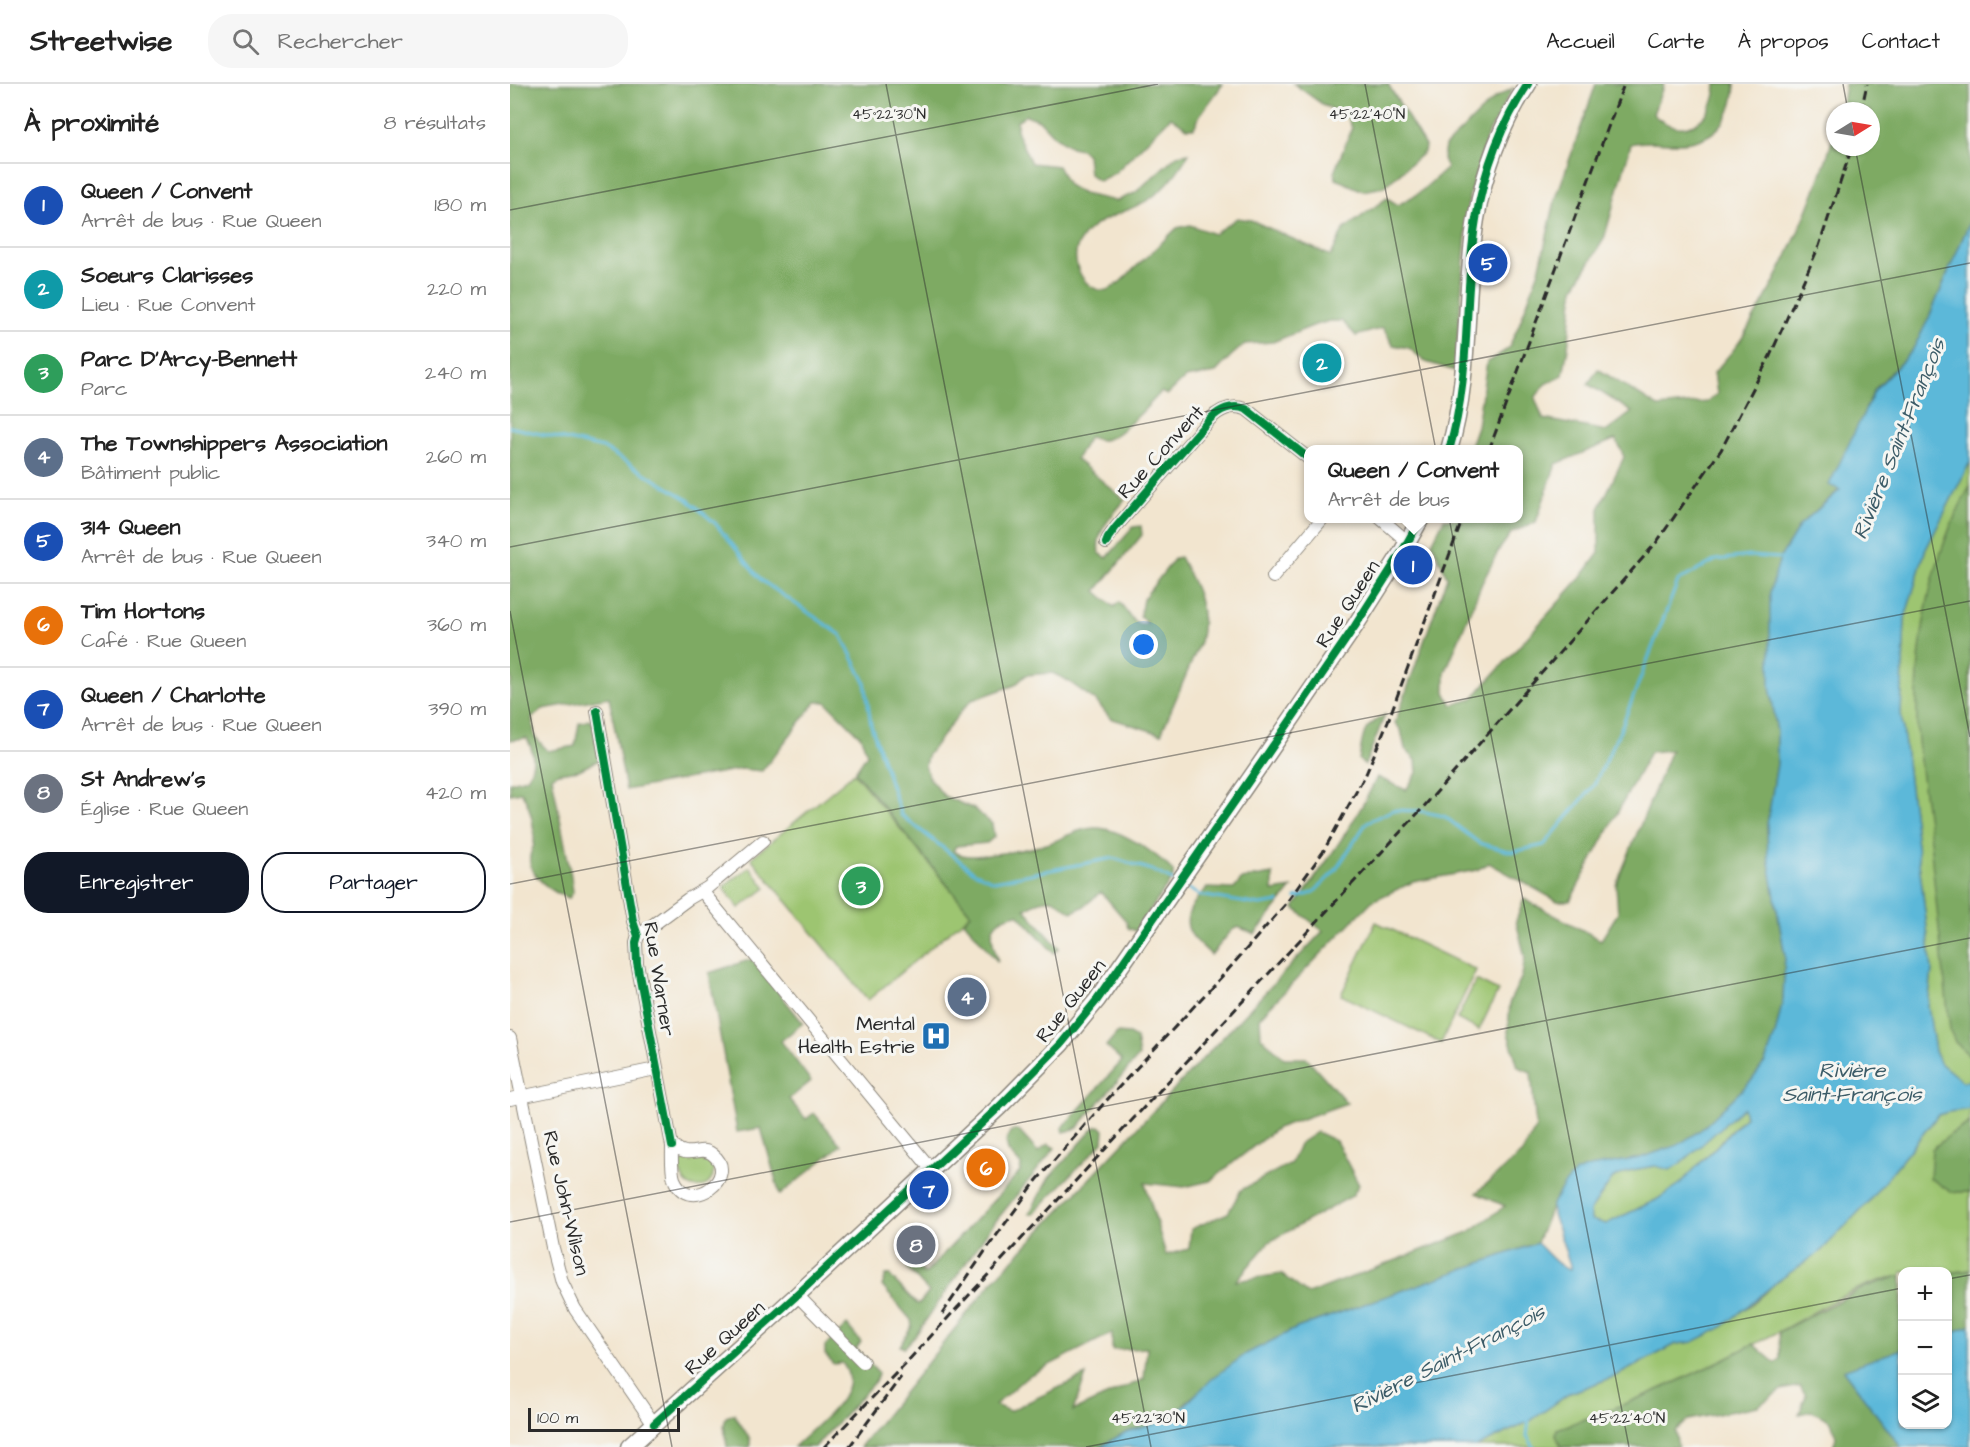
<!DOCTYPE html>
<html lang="fr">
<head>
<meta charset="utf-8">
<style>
	body { margin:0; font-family:"Architects Daughter",sans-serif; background:#f6f6f6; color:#222 }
	.controls { position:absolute; right:18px; bottom:18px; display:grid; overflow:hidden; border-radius:12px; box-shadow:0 2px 4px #0004 }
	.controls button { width:54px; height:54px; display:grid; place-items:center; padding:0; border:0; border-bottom:2px solid #e0e0e0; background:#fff; color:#222; font:30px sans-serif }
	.compass { position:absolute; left:1316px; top:18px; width:54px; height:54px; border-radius:50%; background:#fff; box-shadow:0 2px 4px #0004; rotate:79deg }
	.scale { position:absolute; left:18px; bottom:15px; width:152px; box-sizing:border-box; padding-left:6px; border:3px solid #2b2b2b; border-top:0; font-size:16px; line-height:21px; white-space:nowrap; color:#2b2b2b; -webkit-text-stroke:4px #f6f6f2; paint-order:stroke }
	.you { position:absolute; left:634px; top:561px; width:21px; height:21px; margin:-15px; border:4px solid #fff; border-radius:50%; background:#1a73e8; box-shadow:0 0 0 9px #1a73e833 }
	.badge { display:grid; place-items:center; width:39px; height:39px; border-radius:50%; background:#111827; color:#fff; font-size:20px; font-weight:700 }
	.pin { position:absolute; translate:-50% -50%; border:3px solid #fff; box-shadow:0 2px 6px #0006 }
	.popup { position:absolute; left:794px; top:361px; width:219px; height:78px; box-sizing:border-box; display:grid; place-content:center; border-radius:12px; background:#fff; filter:drop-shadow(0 2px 4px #0005); font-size:20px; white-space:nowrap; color:#767676 }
	.popup b { font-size:22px; color:#222 }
	.popup::after { content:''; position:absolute; left:50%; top:100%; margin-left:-12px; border:12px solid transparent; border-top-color:#fff }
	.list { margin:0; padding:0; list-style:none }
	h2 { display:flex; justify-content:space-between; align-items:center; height:78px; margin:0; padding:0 24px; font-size:26px }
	h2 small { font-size:20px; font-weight:400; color:#767676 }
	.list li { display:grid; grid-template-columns:39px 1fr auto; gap:18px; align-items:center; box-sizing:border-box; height:84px; padding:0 24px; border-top:2px solid #e0e0e0 }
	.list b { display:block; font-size:22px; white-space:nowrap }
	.list p { margin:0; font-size:20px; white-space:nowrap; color:#767676 }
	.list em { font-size:20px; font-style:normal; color:#767676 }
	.actions { display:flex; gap:12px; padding:18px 24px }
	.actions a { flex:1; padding:14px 0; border:2px solid #111827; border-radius:24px; text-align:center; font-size:21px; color:#111827 }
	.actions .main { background:#111827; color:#fff }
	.icon { flex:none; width:33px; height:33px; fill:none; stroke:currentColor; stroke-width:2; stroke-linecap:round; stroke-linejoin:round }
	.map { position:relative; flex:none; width:1460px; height:1363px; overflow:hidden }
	header { display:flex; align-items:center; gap:36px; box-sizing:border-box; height:84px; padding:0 30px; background:#fff; border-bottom:2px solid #e0e0e0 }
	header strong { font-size:28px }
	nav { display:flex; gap:33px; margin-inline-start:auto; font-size:21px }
	.search { width:420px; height:54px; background:#f6f6f6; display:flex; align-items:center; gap:15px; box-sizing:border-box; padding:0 21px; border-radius:24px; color:#767676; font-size:22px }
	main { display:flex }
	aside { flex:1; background:#fff }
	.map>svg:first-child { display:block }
</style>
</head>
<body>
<header>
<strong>Streetwise</strong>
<div class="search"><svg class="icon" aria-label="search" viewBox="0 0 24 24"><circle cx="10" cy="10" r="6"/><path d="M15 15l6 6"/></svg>Rechercher</div>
<nav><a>Accueil</a><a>Carte</a><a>À propos</a><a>Contact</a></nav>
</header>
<main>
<aside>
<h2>À proximité<small>8 résultats</small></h2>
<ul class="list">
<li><span class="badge" style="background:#1a4fb4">1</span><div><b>Queen / Convent</b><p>Arrêt de bus · Rue Queen</p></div><em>180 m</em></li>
<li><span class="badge" style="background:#0f9aa8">2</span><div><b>Soeurs Clarisses</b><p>Lieu · Rue Convent</p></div><em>220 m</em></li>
<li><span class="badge" style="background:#2e9e5b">3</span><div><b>Parc D'Arcy-Bennett</b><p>Parc</p></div><em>240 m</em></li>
<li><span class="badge" style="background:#5c6f8a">4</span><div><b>The Townshippers Association</b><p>Bâtiment public</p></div><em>260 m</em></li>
<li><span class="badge" style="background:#1a4fb4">5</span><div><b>314 Queen</b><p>Arrêt de bus · Rue Queen</p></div><em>340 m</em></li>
<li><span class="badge" style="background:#e8710a">6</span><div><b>Tim Hortons</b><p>Café · Rue Queen</p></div><em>360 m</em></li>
<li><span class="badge" style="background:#1a4fb4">7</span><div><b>Queen / Charlotte</b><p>Arrêt de bus · Rue Queen</p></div><em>390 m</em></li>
<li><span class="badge" style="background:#6b7280">8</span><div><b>St Andrew's</b><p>Église · Rue Queen</p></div><em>420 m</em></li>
</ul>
<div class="actions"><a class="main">Enregistrer</a><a>Partager</a></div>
</aside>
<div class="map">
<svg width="1460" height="1363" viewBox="0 0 1460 1363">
	<rect width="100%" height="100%" fill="#f6f6f2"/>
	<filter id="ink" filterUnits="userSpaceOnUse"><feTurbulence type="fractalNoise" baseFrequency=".0167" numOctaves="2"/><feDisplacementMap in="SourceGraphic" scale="12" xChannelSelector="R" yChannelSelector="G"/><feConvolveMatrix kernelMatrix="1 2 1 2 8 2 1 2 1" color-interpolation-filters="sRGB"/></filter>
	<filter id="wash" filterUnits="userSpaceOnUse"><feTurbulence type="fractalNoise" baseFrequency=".008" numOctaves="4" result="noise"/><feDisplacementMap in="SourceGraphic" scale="24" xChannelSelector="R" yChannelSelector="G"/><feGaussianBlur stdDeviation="1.35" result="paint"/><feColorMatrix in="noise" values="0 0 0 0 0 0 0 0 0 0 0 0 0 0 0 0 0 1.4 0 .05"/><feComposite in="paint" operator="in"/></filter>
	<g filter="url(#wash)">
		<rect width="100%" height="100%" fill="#f2e5cf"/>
		<path fill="#9dc571" stroke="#64784e" stroke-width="1.5" d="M 1460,378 L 1460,997 L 1452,997 L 1430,979 L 1425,967 L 1418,922 L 1422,886 L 1391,629 L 1395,534 L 1415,467 Z
			M 344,689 L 461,830 L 358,916 L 241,774 Z
			M 240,783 L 256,804 L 229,824 L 213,803 Z
			M 866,838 L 966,886 L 931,959 L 831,911 Z
			M 966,896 L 988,907 L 969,946 L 947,935 Z
			M 1233,1023 L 1235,1032 L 1170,1100 L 1146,1116 L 1096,1140 L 1081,1137 L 1080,1127 L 1103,1094 L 1122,1086 L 1145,1082 Z
			M 1460,1025 L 1460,1038 L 1441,1050 L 1441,1108 L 1460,1108 L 1460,1186 L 1438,1189 L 1392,1188 L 1392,1192 C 1348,1197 1307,1228 1268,1248 C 1202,1282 1137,1314 1067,1338 L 1072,1363 L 966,1363 L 1020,1337 L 1060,1309 L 1106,1292 L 1166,1260 L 1183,1258 L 1241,1221 L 1268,1197 L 1310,1168 L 1358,1118 L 1428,1031 L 1438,1028 Z
			M 169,1072 L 197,1072 C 222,1104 165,1123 169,1072 Z"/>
		<path fill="#7eaa63" stroke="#546a47" stroke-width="1.5" fill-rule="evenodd" d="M 0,0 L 713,0 L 690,31 L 684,44 L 677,44 L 661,33 L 605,89 L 589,97 L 579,90 L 577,71 L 571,65 L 561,63 L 544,52 L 529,36 L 516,31 L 507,37 L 507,49 L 521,79 L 548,82 L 558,101 L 573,110 L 606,117 L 625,109 L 667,71 L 679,69 C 669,87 658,102 641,114 C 617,131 577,133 567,164 C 561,182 576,209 597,206 C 601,205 605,201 609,199 L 667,144 L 680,141 L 704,150 L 727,134 L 741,136 L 821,172 L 833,146 L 877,114 L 888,121 L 909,109 L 937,84 L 933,75 L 935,62 L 985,14 L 1003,4 L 977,52 L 959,113 L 945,287 L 916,278 L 899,264 L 883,261 L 873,244 L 846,252 L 832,237 L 820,237 L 805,241 L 763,258 L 735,260 L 721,272 L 705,289 L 675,294 L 657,311 L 651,308 C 640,320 609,355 593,356 C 588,356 583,354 579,353 L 566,375 L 615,416 C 602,432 585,447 589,469 L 597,474 L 623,443 L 631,442 L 632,451 L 586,507 L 604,523 L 609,518 C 619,527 621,543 638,540 L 630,532 L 633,515 L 665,474 L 670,473 C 686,502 698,525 690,558 L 651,650 L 600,634 L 586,617 L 555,595 L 542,589 L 516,591 L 505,601 L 462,616 L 452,626 L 417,672 L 415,682 L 420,695 L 434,712 L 464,725 L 482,740 L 484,753 L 477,759 L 446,762 L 443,767 C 454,774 465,772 478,771 C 499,768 525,765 545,757 C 559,751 569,745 584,744 C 608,742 647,770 663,787 L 663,793 L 626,847 L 618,844 L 616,837 L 591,808 L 573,823 L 562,828 L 543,815 L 530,817 L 515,825 L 549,864 L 544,869 L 508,830 C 474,836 481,852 488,878 L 454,837 L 461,830 L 345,688 L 357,670 L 351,653 L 316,618 L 306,618 L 252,687 L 231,685 L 116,706 L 99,613 L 33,625 L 22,634 L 25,653 L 38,667 L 65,662 L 69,639 L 79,636 L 83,639 L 89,676 L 69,686 L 48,689 L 42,693 L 61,792 L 63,808 L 59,814 C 43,809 17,792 20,772 C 21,767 24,763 24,759 C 25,744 20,720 11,708 L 0,710 L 0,698 L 17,694 C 26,679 24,669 17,654 L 0,656 L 0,600 L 2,598 L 0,589 Z
			M 784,0 L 878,0 L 915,62 L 914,68 L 874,103 L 853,107 L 826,95 L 825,86 L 842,44 L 835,30 L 815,22 Z
			M 1086,0 L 1154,0 L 1143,30 C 1172,58 1205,38 1206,0 L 1225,0 C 1223,38 1203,60 1163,59 C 1148,59 1136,56 1121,60 L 1094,155 L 1064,204 L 1058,264 L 1053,291 L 1035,300 L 1025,314 L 1033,335 L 1097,347 L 1122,328 L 1078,300 L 1088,285 L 1148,323 L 1197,318 L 1207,310 L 1204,289 C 1214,276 1227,264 1235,249 C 1273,188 1305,116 1325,47 L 1325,63 L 1361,63 L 1361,27 L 1331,27 L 1335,0 L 1460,0 L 1460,137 L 1418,236 L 1402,267 L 1365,305 L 1320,401 L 1330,405 L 1290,441 L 1270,474 L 1260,602 L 1267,648 L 1267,680 L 1257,741 L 1258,772 L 1275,872 L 1273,916 L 1265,951 L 1255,978 L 1242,996 L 1192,1045 L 1168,1061 L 1130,1074 L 1080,1083 L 1066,1088 L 1043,1118 L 1027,1159 L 787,1244 L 736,1270 L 676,1318 L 659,1336 L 616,1348 L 590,1363 L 350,1363 L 483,1197 L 813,847 L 784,824 C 813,782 845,740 867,693 L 896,706 L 907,689 L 906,676 L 895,665 L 891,646 L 885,639 L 937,493 L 922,459 L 934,435 L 1008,434 L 1008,366 L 959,365 L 967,342 L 977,278 L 998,265 L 1009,241 L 1029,187 L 1045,117 ZM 1106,355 L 1114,373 L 1089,425 L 1089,469 L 1072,492 L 962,615 L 942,621 L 935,608 L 935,589 L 972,499 L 989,466 L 1002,448 L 1026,438 L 1046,380 ZM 1161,666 L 1106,801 L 1108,829 L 1091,856 L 1014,815 L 1006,837 L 1015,873 L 1012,892 L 1000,917 L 998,949 L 1008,983 L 1021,988 L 1026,1043 L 1012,1069 L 966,1109 L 995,1122 L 959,1148 L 798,1210 L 771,1190 L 726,1197 L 759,1158 L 842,1112 L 849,1101 L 826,1057 L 807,1048 L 789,1060 L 781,1079 L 731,1106 L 718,1129 L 681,1145 L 679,1165 L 656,1171 L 635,1099 L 674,1103 L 700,1097 L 767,1044 L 837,1019 L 797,974 L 774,974 L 751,953 L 750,933 L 862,817 L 903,798 L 967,786 L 979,779 L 1047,817 L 1060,817 L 1140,668 ZM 602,1249 L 602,1266 L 637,1264 L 634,1295 L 563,1327 L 576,1291 L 499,1327 L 485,1321 L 516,1293 Z
			M 1460,402 L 1460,972 L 1445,958 L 1440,946 C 1433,882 1426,819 1420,756 C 1416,719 1409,680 1407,643 C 1405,559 1419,476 1460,402 Z
			M 875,631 L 855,681 L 849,676 C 854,649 850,645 875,631 Z
			M 763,790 L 763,807 L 782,804 L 745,850 L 728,843 L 722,846 L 701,871 C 695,864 685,857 681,850 C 670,833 686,815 697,804 L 724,805 L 732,795 Z
			M 242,875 L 293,939 L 271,957 L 301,997 L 279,1015 L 296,1035 L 304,1029 L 331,1061 L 270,1111 L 251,1044 L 227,1048 L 199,889 Z
			M 607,949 L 619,950 L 626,954 L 629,972 L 568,1043 L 562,1046 L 553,1048 L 552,1044 L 612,977 L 596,962 Z
			M 1460,1038 L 1460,1108 L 1441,1108 L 1420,1094 L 1422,1065 L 1441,1050 Z
			M 590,1042 L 594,1046 L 593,1058 L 523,1130 L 519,1130 L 539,1094 L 585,1043 Z
			M 508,1046 L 528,1068 L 538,1060 L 545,1064 L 481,1143 L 405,1252 L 394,1264 L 390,1262 L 402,1242 L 401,1236 L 372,1202 L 376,1191 L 379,1191 L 407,1220 L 410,1219 L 419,1208 L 397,1184 L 399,1177 L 404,1178 L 415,1190 L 510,1088 L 511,1081 L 498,1067 L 496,1057 L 500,1048 Z
			M 1460,1186 L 1460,1242 L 1438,1250 L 1438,1189 Z
			M 1389,1192 L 1392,1192 L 1392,1265 L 1333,1286 L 1391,1363 L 1323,1363 L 1326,1353 L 1321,1337 L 1302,1327 L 1289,1330 L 1296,1311 L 1290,1302 L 1271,1306 L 1248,1322 L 1178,1336 L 1165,1347 L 1168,1363 L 1051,1363 L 1046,1351 L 1047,1345 C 1115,1322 1179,1294 1243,1260 L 1265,1279 L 1270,1275 L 1269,1248 L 1355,1203 Z
			M 337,1241 L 351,1258 L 346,1265 L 368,1289 L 366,1296 L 305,1363 L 284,1363 C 299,1348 334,1321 338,1301 C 340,1292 337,1285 332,1279 L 323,1280 L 315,1270 L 315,1262 Z
			M 224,1330 L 240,1355 L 240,1363 L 217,1363 L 214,1342 L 216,1333 Z"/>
		<path fill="#5bb8d9" stroke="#437282" stroke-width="1.5" fill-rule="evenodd" d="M 1460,137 L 1460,378 L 1415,467 L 1395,534 L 1391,629 L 1422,886 L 1418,922 L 1425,967 L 1430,979 L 1452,997 L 1460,997 L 1460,1025 L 1438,1028 L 1428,1031 L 1358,1118 L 1310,1168 L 1268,1197 L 1211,1244 L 1183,1258 L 1166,1260 L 1106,1292 L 1060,1309 L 1020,1337 L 966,1363 L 590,1363 L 616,1348 L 659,1336 L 703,1294 L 736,1270 L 787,1244 L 1027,1159 C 1037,1168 1048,1183 1060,1186 L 1060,1181 L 1041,1124 L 1043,1118 L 1054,1101 L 1066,1088 L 1080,1083 L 1130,1074 L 1168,1061 L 1192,1045 L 1242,996 L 1255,978 L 1265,951 L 1273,916 L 1275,872 L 1258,772 L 1257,741 L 1267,680 L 1267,648 L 1260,602 L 1260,507 L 1270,474 L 1290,441 L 1330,406 L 1319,401 L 1365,306 L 1402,267 L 1418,236 ZM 1233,1024 L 1235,1033 L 1170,1100 L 1146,1116 L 1096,1140 L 1081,1136 L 1080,1127 L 1103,1094 L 1122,1086 L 1145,1082 L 1160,1086 L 1175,1076 Z
			M 1460,1242 L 1460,1363 L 1391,1363 L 1333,1286 L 1392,1265 L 1392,1340 L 1438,1340 L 1438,1250 Z"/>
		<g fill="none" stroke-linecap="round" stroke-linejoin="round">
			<path stroke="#5bb8d9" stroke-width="3" d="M 0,343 L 93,364 L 177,415 L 205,439 L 251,496 L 331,551 L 355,598 L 361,641 L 391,731 L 464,788 L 484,797 L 603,774 L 642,786 L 664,797
				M 672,801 L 689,811 L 750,821 L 769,818
				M 786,814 L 803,809 L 825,787 L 857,738 L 883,726 L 910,727 L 934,732 L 969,759 L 1002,768 L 1034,761 L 1084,701 L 1110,647 L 1168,497 L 1206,476 L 1240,472 L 1270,474
				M 1019,1334 L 1017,1352 L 1024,1363"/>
		</g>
	</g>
	<g filter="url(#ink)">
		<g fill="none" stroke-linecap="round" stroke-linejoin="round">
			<g stroke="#8e887d" stroke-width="14">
				<path id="minor" d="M 870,434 L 898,458
					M 596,459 L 598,454 L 606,443 L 699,336 C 710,325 721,320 736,325 L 798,374
					M 763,493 L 813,434
					M 87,627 L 123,837 L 128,852 L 126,859 L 127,879 L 162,1062
					M 192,807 L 421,1085
					M 128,852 L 178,815 L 197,804 L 253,757
					M 0,954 L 43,1164 L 52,1198 L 65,1225 L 144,1340
					M 0,1015 L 146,985
					M 162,1062 C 166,1064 170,1067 175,1068 C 184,1070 193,1063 202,1070 C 232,1092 179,1132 164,1095 C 161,1085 162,1073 162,1062 Z
					M 287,1211 L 353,1278"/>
			</g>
			<g stroke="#8e887d" stroke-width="19">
				<path id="major" d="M 939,366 C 962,290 953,212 966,135 C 974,88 991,40 1018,0
					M 119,1363 L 287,1211 L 489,1023 L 551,960 L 587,916 L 754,675 L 845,542 L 892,468 L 911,434"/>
			</g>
			<use href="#minor" stroke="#fff" stroke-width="12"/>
			<use href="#major" stroke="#fff" stroke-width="16"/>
			<path stroke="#2b2b2b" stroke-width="3" stroke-dasharray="9 4.5" stroke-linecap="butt" d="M 1351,27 L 1357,0
				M 979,366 L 1114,0
				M 432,1230 L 478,1163 L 527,1096 L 596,1017 L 716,888 L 775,821 L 813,768 L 856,690 L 878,637 L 953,434
				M 314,1363 L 394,1281 L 910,727 L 1146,459 L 1211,366 L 1260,272 L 1309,162 L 1342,63
				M 339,1363 L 391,1293"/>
			<g stroke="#f6f6f2" stroke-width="11">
				<path id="cycleway" d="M 939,366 C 962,290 953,212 966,135 C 974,88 991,40 1018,0
					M 596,459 L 598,454 L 606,443 L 699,336 C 710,325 721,320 736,325 L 798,374
					M 87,627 L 123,837 L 128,852 L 126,859 L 127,879 L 162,1062
					M 144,1340 L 287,1211 L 489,1023 L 551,960 L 587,916 L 754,675 L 845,542 L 892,468 L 911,434"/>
			</g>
			<use href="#cycleway" stroke="#00873e" stroke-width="8"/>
		</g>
	</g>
	<path fill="none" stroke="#2b2b2b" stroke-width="1.5" stroke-opacity="0.45" d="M 376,0 L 641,1363M 855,0 L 1119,1363M 1333,0 L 1338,27M 1345,63 L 1460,653M 0,126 L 648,0M 0,463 L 1460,179M 0,527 L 162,1363M 0,800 L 1460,517M 0,1138 L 1460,854M 1438,1195 L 1460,1191M 576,1363 L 1392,1204"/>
	<defs>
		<g id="hospital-square" transform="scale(1.5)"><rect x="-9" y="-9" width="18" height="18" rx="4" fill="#1f6fb2" stroke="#f6f6f2"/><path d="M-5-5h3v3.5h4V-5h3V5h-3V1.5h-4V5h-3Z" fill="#fff"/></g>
	</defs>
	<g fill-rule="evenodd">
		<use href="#hospital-square" x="426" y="952"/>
	</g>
	<g text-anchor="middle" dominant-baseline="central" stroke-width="6" stroke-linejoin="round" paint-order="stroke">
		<g font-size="20" fill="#2b2b2b" stroke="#f6f6f2">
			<text transform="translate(651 368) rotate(-48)">Rue Convent</text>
			<text transform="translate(838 520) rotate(-57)">Rue Queen</text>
			<text transform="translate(149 895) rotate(81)">Rue Warner</text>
			<text transform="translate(561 917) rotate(-52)">Rue Queen</text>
			<text transform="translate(56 1119) rotate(77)">Rue John-Wilson</text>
			<text transform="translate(215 1254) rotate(-42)">Rue Queen</text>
		</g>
		<g font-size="20" fill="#2b2b2b" stroke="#f6f6f2" text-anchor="end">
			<text x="405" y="940">Mental<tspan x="405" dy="23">Health Estrie</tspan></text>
		</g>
		<g font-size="21" font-style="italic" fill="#3c5c68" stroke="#f6f6f2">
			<text transform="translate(1389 355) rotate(-68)">Rivière Saint-François</text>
			<text x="1342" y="986">Rivière<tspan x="1342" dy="24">Saint-François</tspan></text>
			<text transform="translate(938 1275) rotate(-27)">Rivière Saint-François</text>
		</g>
	</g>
	<g font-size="15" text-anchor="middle" fill="#2b2b2b" stroke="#f6f6f2" stroke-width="6" stroke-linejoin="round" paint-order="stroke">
		<text x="379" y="35">45°22'30"N</text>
		<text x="857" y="35">45°22'40"N</text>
		<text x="638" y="1339">45°22'30"N</text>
		<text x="1117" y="1339">45°22'40"N</text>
	</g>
</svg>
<div class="controls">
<button>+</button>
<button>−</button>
<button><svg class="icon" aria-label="layers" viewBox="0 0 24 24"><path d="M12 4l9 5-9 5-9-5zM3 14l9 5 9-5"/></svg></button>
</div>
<svg class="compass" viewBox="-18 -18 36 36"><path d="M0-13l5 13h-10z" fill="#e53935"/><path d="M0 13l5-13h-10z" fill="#767676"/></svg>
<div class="scale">100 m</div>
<div class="you"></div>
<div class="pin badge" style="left:903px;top:481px;background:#1a4fb4">1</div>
<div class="popup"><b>Queen / Convent</b>Arrêt de bus</div>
<div class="pin badge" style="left:812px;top:279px;background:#0f9aa8">2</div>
<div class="pin badge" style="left:351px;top:802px;background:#2e9e5b">3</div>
<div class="pin badge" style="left:457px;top:913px;background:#5c6f8a">4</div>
<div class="pin badge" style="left:978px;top:179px;background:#1a4fb4">5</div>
<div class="pin badge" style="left:476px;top:1084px;background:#e8710a">6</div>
<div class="pin badge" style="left:419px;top:1106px;background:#1a4fb4">7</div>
<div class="pin badge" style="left:406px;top:1161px;background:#6b7280">8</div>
</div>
</main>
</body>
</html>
